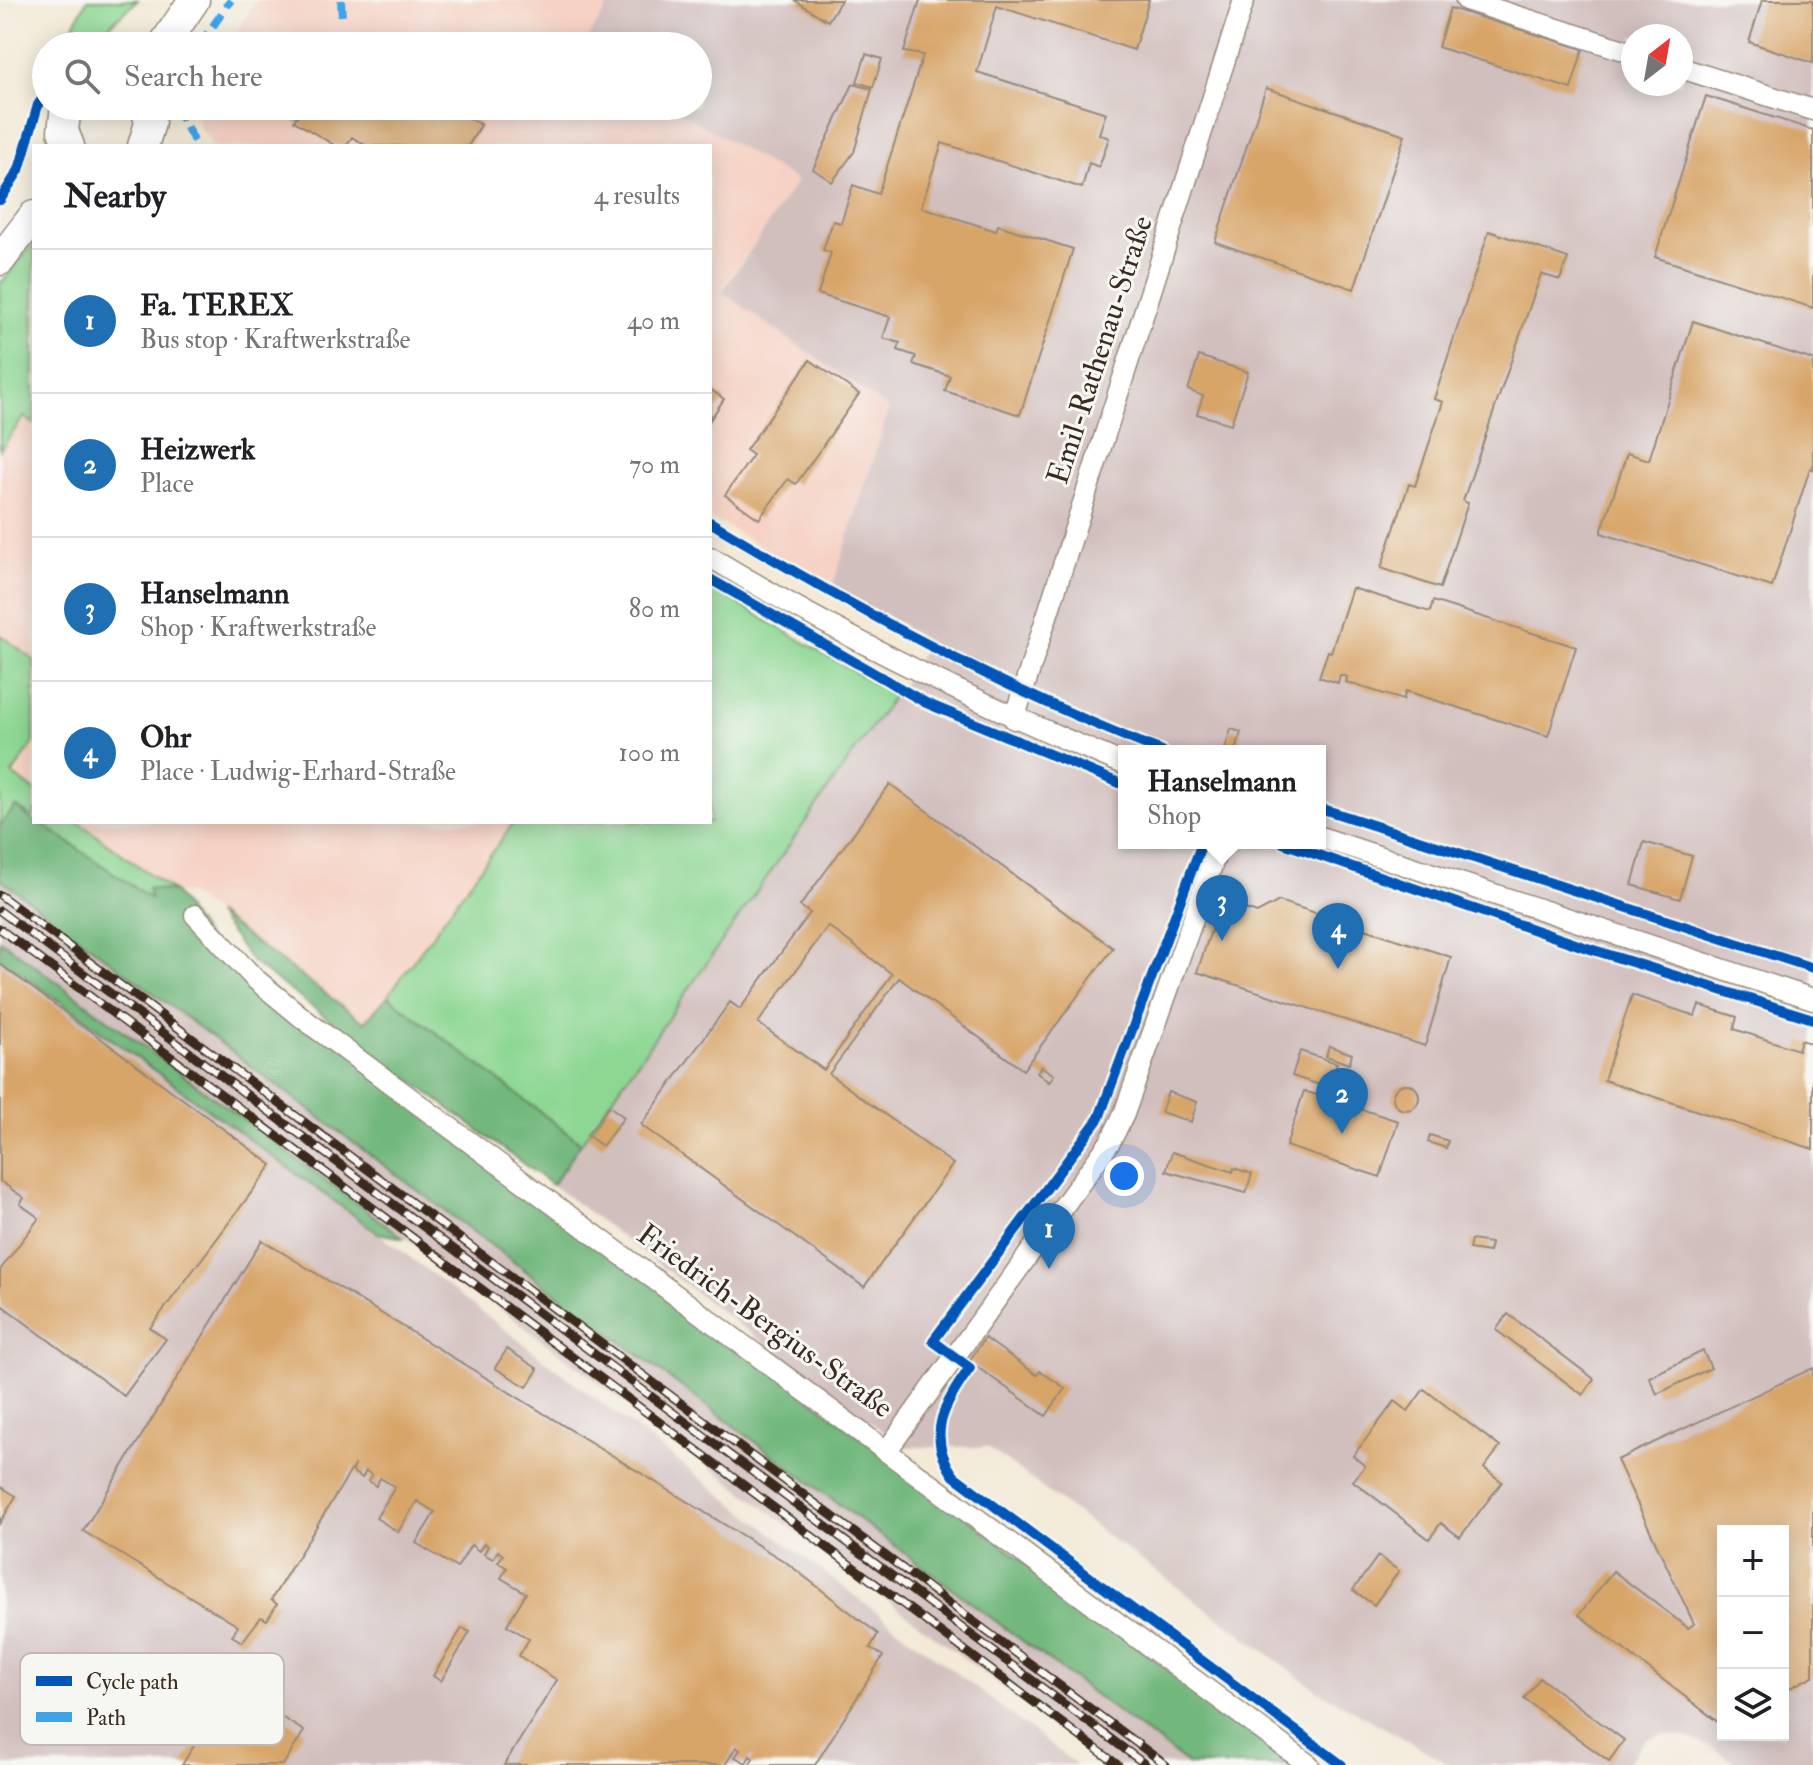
<!DOCTYPE html>
<html lang="en">
<head>
<meta charset="utf-8">
<style>
	body { margin:0; font-family:"IM FELL Double Pica",serif; background:#f2f2f2; color:#202124 }
	.controls { position:absolute; right:24px; bottom:24px; display:grid; overflow:hidden; border-radius:0px; box-shadow:0 4px 20px #0003 }
	.controls button { width:72px; height:72px; display:grid; place-items:center; padding:0; border:0; border-bottom:2px solid #e0e0e0; background:#fff; color:#202124; font:40px sans-serif }
	.compass { position:absolute; left:1621px; top:24px; width:72px; height:72px; border-radius:50%; background:#fff; box-shadow:0 4px 20px #0003; rotate:31deg }
	.you { position:absolute; left:1124px; top:1176px; width:28px; height:28px; margin:-20px; border:6px solid #fff; border-radius:50%; background:#1a73e8; box-shadow:0 0 0 12px #1a73e833 }
	.badge { display:grid; place-items:center; width:52px; height:52px; border-radius:50%; background:#1f6fb2; color:#fff; font-size:26px; font-weight:700 }
	.pin { position:absolute; translate:-50% -66px; filter:drop-shadow(0 2px 4px #0008) }
	.pin::after { content:''; position:absolute; top:42px; width:28px; height:24px; background:inherit; clip-path:polygon(0 0,100% 0,50% 100%) }
	.popup { position:absolute; left:1118px; top:745px; width:208px; height:104px; box-sizing:border-box; display:grid; place-content:center; border-radius:0px; background:#fff; filter:drop-shadow(0 2px 6px #0005); font-size:26px; white-space:nowrap; color:#757577 }
	.popup b { font-size:30px; color:#202124 }
	.popup::after { content:''; position:absolute; left:50%; top:100%; margin-left:-16px; border:16px solid transparent; border-top-color:#fff }
	.list { margin:0; padding:0; list-style:none }
	h2 { display:flex; justify-content:space-between; align-items:center; height:104px; margin:0; padding:0 32px; font-size:34px }
	h2 small { font-size:26px; font-weight:400; color:#757577 }
	.list li { display:grid; grid-template-columns:52px 1fr auto; gap:24px; align-items:center; box-sizing:border-box; height:144px; padding:0 32px; border-top:2px solid #e0e0e0 }
	.list b { display:block; font-size:30px; white-space:nowrap }
	.list p { margin:0; font-size:26px; white-space:nowrap; color:#757577 }
	.list em { font-size:26px; font-style:normal; color:#757577 }
	.icon { flex:none; width:44px; height:44px; fill:none; stroke:currentColor; stroke-width:2; stroke-linecap:round; stroke-linejoin:round }
	.map { position:relative; flex:none; width:1813px; height:1765px; overflow:hidden }
	.search { position:absolute; background:#fff; box-shadow:0 4px 20px #0003; left:32px; top:32px; width:680px; height:88px; display:flex; align-items:center; gap:20px; box-sizing:border-box; padding:0 28px; border-radius:44px; color:#757577; font-size:30px }
	.panel { position:absolute; background:#fff; box-shadow:0 4px 20px #0003; left:32px; top:144px; width:680px; height:680px; border-radius:0px }
	.map>svg:first-child { display:block }
</style>
</head>
<body>
<div class="map">
<svg width="1813" height="1765" viewBox="0 0 1813 1765">
	<rect width="100%" height="100%" fill="#f6f6f2"/>
	<filter id="ink" filterUnits="userSpaceOnUse"><feTurbulence type="fractalNoise" baseFrequency=".0125" numOctaves="2"/><feDisplacementMap in="SourceGraphic" scale="16" xChannelSelector="R" yChannelSelector="G"/><feConvolveMatrix kernelMatrix="1 2 1 2 8 2 1 2 1" color-interpolation-filters="sRGB"/></filter>
	<filter id="wash" filterUnits="userSpaceOnUse"><feTurbulence type="fractalNoise" baseFrequency=".006" numOctaves="4" result="noise"/><feDisplacementMap in="SourceGraphic" scale="32" xChannelSelector="R" yChannelSelector="G"/><feGaussianBlur stdDeviation="1.8" result="paint"/><feColorMatrix in="noise" values="0 0 0 0 0 0 0 0 0 0 0 0 0 0 0 0 0 1.4 0 .05"/><feComposite in="paint" operator="in"/></filter>
	<g filter="url(#wash)">
		<rect width="100%" height="100%" fill="#f3e9d6"/>
		<path fill="#f6d2c4" d="M 257,0 L 612,0 L 583,46 L 227,46 Z
			M 194,106 L 670,106 L 798,181 L 722,289 L 889,409 L 832,588 L 710,517 L 710,146 L 214,146 L 199,127 Z
			M 24,417 L 34,424 L 34,660 L 0,635 L 0,450 Z
			M 34,743 L 34,790 L 12,774 Z
			M 78,822 L 514,822 L 388,996 L 364,1023 L 189,894 L 174,892 Z"/>
		<path fill="#d1bfbe" fill-rule="evenodd" d="M 612,0 L 1813,0 L 1813,1765 L 1739,1765 L 1716,1749 L 1686,1737 L 1663,1734 L 1646,1739 L 1626,1765 L 1451,1765 L 1317,1690 L 987,1447 L 904,1447 L 552,1185 L 913,669 L 928,641 L 832,588 L 889,409 L 722,292 L 797,181 L 670,106 L 698,106 L 698,46 L 583,46 ZM 1633,36 L 1681,36 L 1681,84 L 1633,84 ZM 1124,751 L 1320,751 L 1320,843 L 1124,843 ZM 1723,1531 L 1783,1531 L 1783,1735 L 1723,1735 Z
			M 0,879 L 703,1402 L 1189,1765 L 1106,1765 L 425,1252 L 0,940 Z
			M 0,958 L 378,1233 L 1077,1765 L 0,1765 Z"/>
		<path fill="#8dd793" stroke="#648058" stroke-width="2" d="M 87,0 L 138,0 L 87,45 L 63,46 Z
			M 34,243 L 34,424 L 24,417 L 0,450 L 0,284 Z
			M 710,587 L 894,695 L 581,1143 L 388,996 L 514,822 L 710,822 Z
			M 0,635 L 34,660 L 34,743 L 12,774 L 34,790 L 34,818 L 16,806 L 0,826 Z
			M 39,822 L 78,822 L 174,892 L 149,888 L 153,900 Z"/>
		<path fill="#72b87d" stroke="#56714e" stroke-width="2" d="M 16,806 L 34,822 L 39,822 L 151,899 L 148,888 L 174,892 L 208,940 L 1292,1765 L 1189,1765 L 0,879 L 0,826 Z
			M 215,913 L 364,1022 L 388,996 L 581,1143 L 552,1185 L 252,962 Z
			M 0,940 L 404,1238 L 378,1233 L 0,958 Z"/>
		<g id="blocks">
			<path fill="#d8a569" fill-rule="evenodd" d="M 794,0 L 841,0 L 828,21 Z
				M 920,0 L 1149,0 L 1134,50 L 997,6 L 977,72 L 1106,113 L 1099,134 L 1109,138 L 1099,167 L 1089,163 L 1082,188 L 942,143 L 921,207 L 996,231 L 998,225 L 1073,249 L 1020,415 L 945,391 L 950,376 L 913,364 L 916,356 L 898,350 L 900,343 L 883,338 L 890,317 L 818,294 L 831,253 L 823,250 L 833,221 L 841,223 L 853,185 L 878,194 L 923,55 L 904,52 Z
				M 1762,0 L 1813,0 L 1813,63 L 1749,42 Z
				M 1450,8 L 1583,49 L 1571,89 L 1438,47 Z
				M 866,54 L 882,59 L 873,87 L 857,82 Z
				M 853,84 L 872,89 L 854,152 L 832,182 L 813,169 Z
				M 1266,88 L 1405,135 L 1354,289 L 1215,242 Z
				M 1706,96 L 1813,130 L 1813,308 L 1655,257 Z
				M 303,106 L 450,106 L 481,125 L 468,146 L 367,146 L 352,137 L 346,146 L 336,146 L 294,121 Z
				M 1489,231 L 1568,258 L 1560,280 L 1541,274 L 1463,501 L 1468,503 L 1440,588 L 1381,568 L 1409,484 L 1415,486 L 1443,402 L 1434,399 Z
				M 1693,321 L 1813,360 L 1813,469 L 1810,468 L 1772,587 L 1601,533 L 1627,453 L 1649,460 Z
				M 1199,356 L 1248,372 L 1231,424 L 1197,414 L 1203,396 L 1188,390 Z
				M 810,360 L 859,394 L 796,484 L 788,479 L 759,519 L 725,495 L 753,455 L 746,450 Z
				M 710,389 L 724,399 L 710,420 Z
				M 1352,588 L 1430,612 L 1433,601 L 1576,647 L 1548,736 L 1406,691 L 1403,700 L 1346,682 L 1347,677 L 1340,675 L 1338,683 L 1319,677 L 1328,651 L 1331,652 Z
				M 1231,729 L 1241,732 L 1236,751 L 1225,749 Z
				M 890,784 L 1113,948 L 1023,1070 L 899,978 L 829,1074 L 953,1164 L 864,1287 L 641,1125 L 730,1002 L 740,1009 L 810,913 L 800,906 ZM 828,926 L 892,974 L 824,1070 L 758,1023 Z
				M 1644,842 L 1692,856 L 1680,899 L 1632,885 Z
				M 1221,901 L 1257,913 L 1279,901 L 1451,957 L 1425,1046 L 1197,972 Z
				M 0,964 L 272,1165 L 150,1328 L 166,1339 L 124,1396 L 0,1304 L 0,1270 L 39,1218 L 20,1204 L 24,1198 L 0,1181 Z
				M 1632,995 L 1695,1016 L 1699,1005 L 1737,1017 L 1734,1029 L 1798,1050 L 1801,1040 L 1813,1044 L 1813,1149 L 1604,1080 Z
				M 1329,1046 L 1352,1054 L 1349,1064 L 1326,1056 Z
				M 1300,1051 L 1337,1063 L 1329,1088 L 1292,1076 Z
				M 1041,1066 L 1054,1075 L 1049,1082 L 1037,1073 Z
				M1393 1097a13 13 0 1 1 26 0a13 13 0 1 1-26 0Z
				M 1304,1091 L 1398,1121 L 1380,1177 L 1286,1146 Z
				M 1168,1092 L 1197,1102 L 1191,1122 L 1161,1112 Z
				M 609,1106 L 624,1117 L 602,1146 L 587,1135 Z
				M 1430,1135 L 1448,1141 L 1446,1148 L 1428,1142 Z
				M 1172,1152 L 1233,1172 L 1234,1168 L 1252,1174 L 1246,1193 L 1166,1171 Z
				M 262,1240 L 787,1563 L 878,1634 L 870,1648 L 883,1656 L 815,1765 L 749,1765 L 753,1758 L 750,1756 L 746,1763 L 735,1757 L 740,1750 L 736,1747 L 725,1765 L 504,1765 L 557,1680 L 519,1656 L 529,1639 L 507,1625 L 526,1593 L 501,1578 L 507,1568 L 498,1562 L 503,1555 L 498,1551 L 493,1559 L 484,1554 L 488,1546 L 484,1543 L 479,1551 L 471,1545 L 457,1568 L 416,1543 L 435,1512 L 417,1501 L 398,1532 L 376,1518 L 395,1487 L 380,1478 L 376,1486 L 368,1481 L 372,1475 L 366,1471 L 362,1478 L 353,1472 L 355,1464 L 271,1600 L 277,1604 L 267,1620 L 261,1617 L 242,1642 L 232,1636 L 238,1626 L 83,1531 Z
				M 1471,1240 L 1491,1243 L 1489,1252 L 1469,1249 Z
				M 1508,1314 L 1594,1379 L 1583,1395 L 1496,1330 Z
				M 985,1338 L 1037,1375 L 1040,1371 L 1065,1388 L 1046,1416 L 969,1361 Z
				M 507,1349 L 538,1369 L 527,1387 L 495,1368 Z
				M 1703,1351 L 1711,1368 L 1657,1394 L 1649,1377 Z
				M 1813,1368 L 1813,1676 L 1788,1689 L 1783,1678 L 1783,1531 L 1723,1531 L 1723,1716 L 1718,1722 L 1579,1615 L 1613,1571 L 1688,1628 L 1694,1624 L 1617,1460 Z
				M 1424,1389 L 1500,1447 L 1484,1468 L 1502,1482 L 1460,1537 L 1441,1523 L 1429,1539 L 1353,1481 L 1365,1466 L 1353,1456 L 1395,1401 L 1408,1411 Z
				M 0,1486 L 16,1496 L 0,1523 Z
				M 1378,1556 L 1399,1571 L 1374,1605 L 1353,1590 Z
				M 462,1628 L 470,1632 L 441,1681 L 433,1676 Z
				M 1540,1678 L 1624,1740 L 1609,1761 L 1524,1699 Z
				M 231,1686 L 304,1731 L 283,1765 L 182,1765 Z"/>
		</g>
	</g>
	<g filter="url(#ink)">
		<use href="#blocks" fill-opacity="0" stroke="#978a7a" stroke-width="2"/>
		<g fill="none" stroke-linecap="round" stroke-linejoin="round">
			<g stroke="#978a7a" stroke-width="23">
				<path id="minor" d="M 1466,0 L 1633,53
					M 1681,68 L 1813,110
					M 710,557 C 842,637 981,705 1124,764
					M 1014,719 L 1244,0
					M 1320,837 L 1813,999
					M 195,915 L 254,978 L 305,1020 L 1309,1765
					M 888,1449 L 1110,1142 L 1124,1114 L 1220,843"/>
			</g>
			<g stroke="#978a7a" stroke-width="33">
				<path id="secondary" d="M 163,46 L 194,0
					M 66,106 L 63,131 L 69,146
					M 143,146 L 150,123 L 146,106
					M 0,260 L 34,216"/>
			</g>
			<use href="#minor" stroke="#fff" stroke-width="20"/>
			<use href="#secondary" stroke="#fff" stroke-width="30"/>
			<g stroke="#3b2a1e" stroke-width="9">
				<path id="rail" d="M 0,895 L 1166,1765
					M 0,911 L 1146,1765
					M 0,929 L 1118,1765"/>
			</g>
			<use href="#rail" stroke="#f6f6f2" stroke-width="6" stroke-dasharray="18" stroke-linecap="butt"/>
			<path stroke="#3fa3ea" stroke-width="8" stroke-dasharray="16 8" stroke-linecap="butt" d="M 341,0 L 342,18
				M 109,39 L 119,46
				M 199,46 L 231,0
				M 175,106 L 197,146"/>
			<g stroke="#f6f6f2" stroke-width="15">
				<path id="cycleway" d="M 0,200 L 19,170 L 38,105 L 46,93
					M 710,522 C 855,609 1004,690 1162,751
					M 710,579 L 926,703 L 1124,785
					M 1320,808 L 1813,968
					M 1202,843 L 1099,1118 L 933,1341 L 970,1368 C 944,1404 925,1436 954,1476 L 1342,1765
					M 1283,843 L 1584,947 L 1813,1019"/>
			</g>
			<use href="#cycleway" stroke="#0057b8" stroke-width="10"/>
		</g>
	</g>
	<g text-anchor="middle" dominant-baseline="central" stroke-width="6" stroke-linejoin="round" paint-order="stroke">
		<g font-size="30" fill="#3b2a1e" stroke="#f6f6f2">
			<text transform="translate(1100 350) rotate(-72)">Emil-Rathenau-Straße</text>
			<text transform="translate(765 1321) rotate(36)">Friedrich-Bergius-Straße</text>
		</g>
	</g>
	<rect x="20" y="1653" width="264" height="92" rx="12" fill="#f6f6f2" stroke="#beb9b2" stroke-width="2"/>
	<rect x="36" y="1676" width="36" height="10" fill="#0057b8"/>
	<rect x="36" y="1712" width="36" height="10" fill="#3fa3ea"/>
	<g font-size="22" fill="#3b2a1e">
		<text x="86" y="1689">Cycle path</text>
		<text x="86" y="1725">Path</text>
	</g>
</svg>
<div class="controls">
<button>+</button>
<button>−</button>
<button><svg class="icon" aria-label="layers" viewBox="0 0 24 24"><path d="M12 4l9 5-9 5-9-5zM3 14l9 5 9-5"/></svg></button>
</div>
<svg class="compass" viewBox="-18 -18 36 36"><path d="M0-13l5 13h-10z" fill="#e53935"/><path d="M0 13l5-13h-10z" fill="#757577"/></svg>
<div class="you"></div>
<div class="pin badge" style="left:1049px;top:1269px">1</div>
<div class="pin badge" style="left:1342px;top:1134px">2</div>
<div class="pin badge" style="left:1222px;top:941px">3</div>
<div class="popup"><b>Hanselmann</b>Shop</div>
<div class="pin badge" style="left:1338px;top:969px">4</div>
<div class="search"><svg class="icon" aria-label="search" viewBox="0 0 24 24"><circle cx="10" cy="10" r="6"/><path d="M15 15l6 6"/></svg>Search here</div>
<section class="panel">
<h2>Nearby<small>4 results</small></h2>
<ul class="list">
<li><span class="badge">1</span><div><b>Fa. TEREX</b><p>Bus stop · Kraftwerkstraße</p></div><em>40 m</em></li>
<li><span class="badge">2</span><div><b>Heizwerk</b><p>Place</p></div><em>70 m</em></li>
<li><span class="badge">3</span><div><b>Hanselmann</b><p>Shop · Kraftwerkstraße</p></div><em>80 m</em></li>
<li><span class="badge">4</span><div><b>Ohr</b><p>Place · Ludwig-Erhard-Straße</p></div><em>100 m</em></li>
</ul>
</section>
</div>
</body>
</html>
